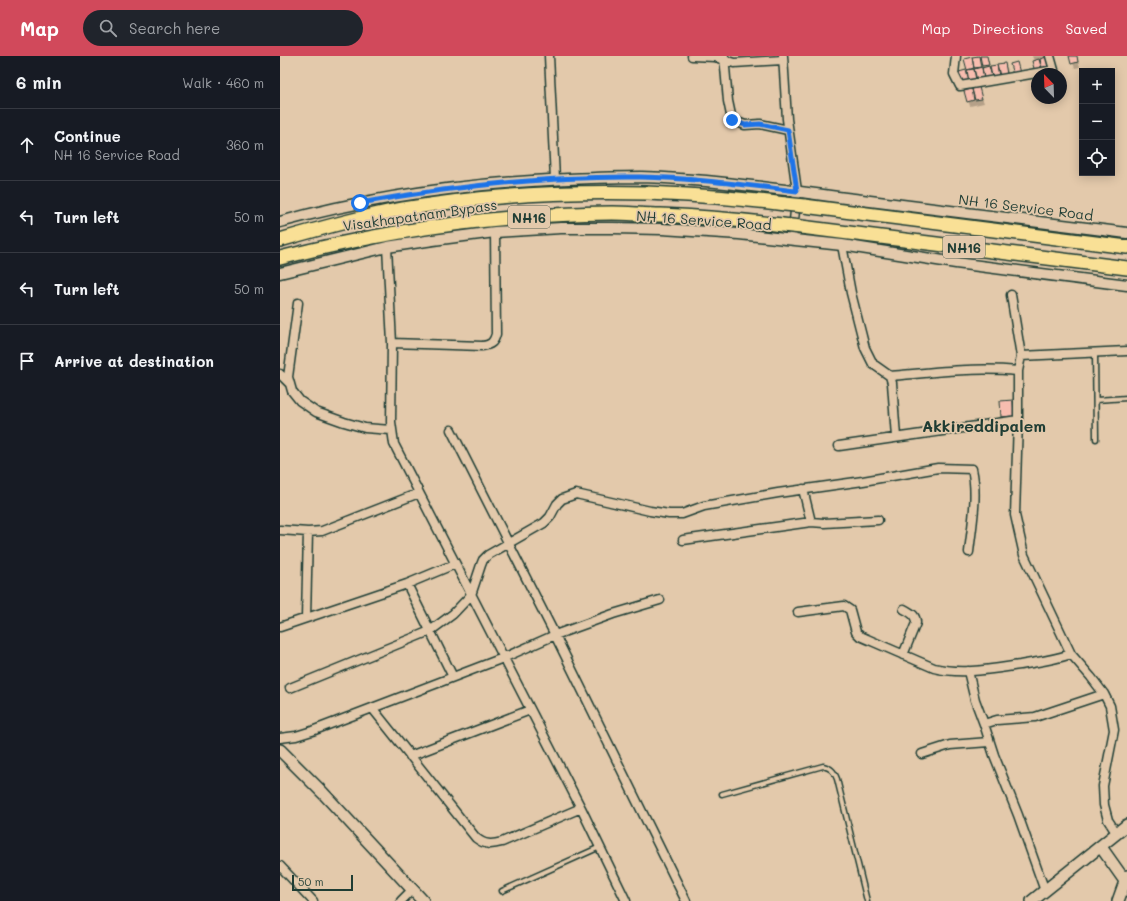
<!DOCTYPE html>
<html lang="en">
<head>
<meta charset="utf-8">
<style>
	body { margin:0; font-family:Mali,sans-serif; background:#20242c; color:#f1f3f6 }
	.controls { position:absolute; right:12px; top:12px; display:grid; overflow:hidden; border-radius:0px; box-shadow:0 2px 10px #0003 }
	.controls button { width:36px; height:36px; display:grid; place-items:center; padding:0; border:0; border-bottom:1px solid #363941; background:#171b24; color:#f1f3f6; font:20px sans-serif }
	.compass { position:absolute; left:751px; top:12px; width:36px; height:36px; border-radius:50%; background:#171b24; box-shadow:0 2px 10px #0003; rotate:337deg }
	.scale { position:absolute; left:12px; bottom:10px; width:61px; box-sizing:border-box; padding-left:4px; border:2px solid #1f3d34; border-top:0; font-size:11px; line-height:14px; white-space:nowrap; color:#1f3d34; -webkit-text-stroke:3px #e3c9ab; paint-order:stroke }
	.stop { position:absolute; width:12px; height:12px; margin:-9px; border:3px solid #1a73e8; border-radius:50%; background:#fff }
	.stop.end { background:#1a73e8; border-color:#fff; box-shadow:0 1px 4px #0008 }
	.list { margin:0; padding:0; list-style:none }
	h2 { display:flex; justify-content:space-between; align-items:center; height:52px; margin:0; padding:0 16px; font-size:17px }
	h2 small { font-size:13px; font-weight:400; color:#9ea1a6 }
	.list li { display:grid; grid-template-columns:26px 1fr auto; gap:12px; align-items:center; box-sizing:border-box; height:72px; padding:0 16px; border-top:1px solid #363941 }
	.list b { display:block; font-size:15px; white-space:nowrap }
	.list p { margin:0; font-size:13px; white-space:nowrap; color:#9ea1a6 }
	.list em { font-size:13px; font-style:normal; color:#9ea1a6 }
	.icon { flex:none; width:22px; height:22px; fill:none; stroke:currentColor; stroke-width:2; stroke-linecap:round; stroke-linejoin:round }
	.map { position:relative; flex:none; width:847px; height:845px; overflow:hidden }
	header { display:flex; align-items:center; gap:24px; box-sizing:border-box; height:56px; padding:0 20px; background:#d1495b; color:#fff }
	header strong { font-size:19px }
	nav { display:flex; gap:22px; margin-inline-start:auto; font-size:14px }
	.search { width:280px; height:36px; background:#20242c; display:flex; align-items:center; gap:10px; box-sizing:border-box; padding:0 14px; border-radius:22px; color:#9ea1a6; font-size:15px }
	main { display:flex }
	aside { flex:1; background:#171b24 }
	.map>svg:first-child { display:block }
</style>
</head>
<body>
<header>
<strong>Map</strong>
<div class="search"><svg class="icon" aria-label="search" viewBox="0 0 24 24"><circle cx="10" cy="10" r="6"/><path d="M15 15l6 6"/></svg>Search here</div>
<nav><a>Map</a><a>Directions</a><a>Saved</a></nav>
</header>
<main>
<aside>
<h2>6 min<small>Walk · 460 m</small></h2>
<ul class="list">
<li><svg class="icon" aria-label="ahead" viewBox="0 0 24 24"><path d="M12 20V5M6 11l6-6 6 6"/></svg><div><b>Continue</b><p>NH 16 Service Road</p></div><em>360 m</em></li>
<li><svg class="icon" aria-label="left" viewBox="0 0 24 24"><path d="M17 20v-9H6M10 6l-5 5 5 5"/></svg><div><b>Turn left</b></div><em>50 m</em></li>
<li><svg class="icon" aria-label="left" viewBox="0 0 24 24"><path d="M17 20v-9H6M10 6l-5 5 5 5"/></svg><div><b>Turn left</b></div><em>50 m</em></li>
<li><svg class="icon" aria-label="arrive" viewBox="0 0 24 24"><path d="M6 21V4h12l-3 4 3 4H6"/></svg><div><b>Arrive at destination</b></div></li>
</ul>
</aside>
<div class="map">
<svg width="847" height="845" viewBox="0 0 847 845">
	<rect width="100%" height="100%" fill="#e3c9ab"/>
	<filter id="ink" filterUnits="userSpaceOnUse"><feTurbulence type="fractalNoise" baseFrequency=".025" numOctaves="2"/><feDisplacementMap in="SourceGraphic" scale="8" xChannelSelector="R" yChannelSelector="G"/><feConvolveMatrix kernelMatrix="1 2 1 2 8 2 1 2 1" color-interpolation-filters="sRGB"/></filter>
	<g filter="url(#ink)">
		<path fill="#0003" d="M 701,0 L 707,0 L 710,11 L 724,8 L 727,12 L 729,22 L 685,31 L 680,17 L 689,15 L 686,3 Z
			M 752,0 L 768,0 L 771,16 L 765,18 L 754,5 Z
			M 790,0 L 797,0 L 800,11 L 795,12 Z
			M 699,33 L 704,47 L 690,50 L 685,36 Z
			M 732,345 L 735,349 L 735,364 L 725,365 L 722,360 Z"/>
		<path fill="#f7bdaf" stroke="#1f3d34" d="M 699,0 L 701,11 L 694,12 L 692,1 Z
			M 700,0 L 707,0 L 709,9 L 702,10 Z
			M 789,0 L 797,0 L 798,6 L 791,8 Z
			M 692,1 L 694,12 L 687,14 L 684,3 Z
			M 767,1 L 769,12 L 762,14 L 760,3 Z
			M 759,3 L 762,14 L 755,16 L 752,5 Z
			M 737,6 L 740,17 L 733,19 L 730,8 Z
			M 725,7 L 727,18 L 720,20 L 717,8 Z
			M 717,9 L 719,20 L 712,21 L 710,10 Z
			M 709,10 L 712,21 L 704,23 L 702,12 Z
			M 702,11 L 704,23 L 697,24 L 694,13 Z
			M 694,13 L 696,24 L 689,26 L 687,14 Z
			M 686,14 L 689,26 L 681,27 L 679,16 Z
			M 699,31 L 702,43 L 695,44 L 692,33 Z
			M 692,33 L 694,44 L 687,46 L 684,35 Z
			M 733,344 L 734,360 L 721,361 L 720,345 Z"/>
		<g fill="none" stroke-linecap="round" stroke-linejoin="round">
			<g stroke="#1f3d34" stroke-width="7">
				<path id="service" d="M 815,297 L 816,383
					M 816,344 L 847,342
					M 442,738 L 543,710 C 551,712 554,715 557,723 L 587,845
					M 222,835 L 320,791"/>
			</g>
			<g stroke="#1f3d34" stroke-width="11">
				<path id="minor" d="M 269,0 L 275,123
					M 412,0 L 435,1 L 454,7 L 503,4
					M 444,0 L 448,45 L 452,64 L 465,69 L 480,68 L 508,74
					M 503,0 L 507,63 L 517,135 L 512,184
					M 676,0 L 674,18 L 680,30 L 774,14 L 770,0
					M 562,189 L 571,237 L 585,292 L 593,308 L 610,320 L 612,327 L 616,381
					M 107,191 L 112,287 L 111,366 L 114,388 L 301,752 L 346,845
					M 731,239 L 741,300 L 738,315 L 738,364 L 735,459 L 744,499 L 791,598 L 811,621 L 824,638 L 830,650 L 834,674 L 823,730 L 824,749 L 828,764 L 837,778
					M 18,247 L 8,321 L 12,335 L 20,345 L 36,356 L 64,366 L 85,372 L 111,374
					M 112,287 L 202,290 C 211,289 214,286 216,278 L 215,176
					M 741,300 L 847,295
					M 0,318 L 9,327
					M 610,320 C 653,316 695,311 738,315
					M 171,374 L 275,579 L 406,845
					M 559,390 L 738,364
					M 523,433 L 531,466
					M 0,474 L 28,476 L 42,475 L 139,437
					M 403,484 L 531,466 L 544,467 L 598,464
					M 127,528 L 173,621
					M 518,556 L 564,550 L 570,554 L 576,576 L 580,580 L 654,612 C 682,619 712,613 740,609 C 757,606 774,604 791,598
					M 26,562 L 28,476
					M 0,571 L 127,528 L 175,508
					M 623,599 L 636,567 C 636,559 631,557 624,553
					M 688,615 L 695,644 L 704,668 L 714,699 L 738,759 L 765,835
					M 10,632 L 150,575 L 173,558 L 191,539 L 201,509 L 203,504 L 208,499 L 264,467 L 270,461 L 277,448 L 282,443 L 296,438 L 370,455 L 389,458 L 402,458 L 424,450 L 498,437 L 583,425 L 658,412 L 692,413 C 698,439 692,469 689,496
					M 93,653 L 196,782 C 205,789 211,789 222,786 L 301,752
					M 704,668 L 717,664 L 755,661 L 824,638
					M 0,682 L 16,680 L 32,675 L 223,602 L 275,579 L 333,558 L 380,544
					M 642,698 L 670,689 L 709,686
					M 130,700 L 250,654
					M 0,810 L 33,845
					M 121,845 L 133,833"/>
			</g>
			<g stroke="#1f3d34" stroke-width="13">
				<path id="tertiary" d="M 0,166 C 94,140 191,127 288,123 C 312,122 337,121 361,121 C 432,123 504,134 574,143 C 665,155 756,166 847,177
					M 0,217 L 107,191 L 153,184 L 215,176 L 281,172 L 333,172 L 382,173 L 459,178 L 562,189 L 676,207 L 847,229"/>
			</g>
			<g stroke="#1f3d34" stroke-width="14">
				<path id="secondary" d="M 0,694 L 43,737 L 143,845
					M 821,791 L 845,825
					M 752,845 L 847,769
					M 838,845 L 847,820"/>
			</g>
			<g stroke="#1f3d34" stroke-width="16">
				<path id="trunk" d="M 524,150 L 847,191
					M 521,171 L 847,212
					M 0,184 C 41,172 81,161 123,153 C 249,132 379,132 505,148
					M 0,202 C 108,174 220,158 332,157 C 348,157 365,159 381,159 C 421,161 461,164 502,169"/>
			</g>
			<use href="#service" stroke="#e3c9ab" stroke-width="4"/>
			<use href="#minor" stroke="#e3c9ab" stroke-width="8"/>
			<use href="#tertiary" stroke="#e3c9ab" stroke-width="10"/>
			<use href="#secondary" stroke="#e3c9ab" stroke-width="11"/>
			<use href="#trunk" stroke="#f9e096" stroke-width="13"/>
			<g stroke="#1f3d34" stroke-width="16" stroke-linecap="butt">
				<path id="trunk-bridge" d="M 505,148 L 524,150
					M 502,169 L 521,171"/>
			</g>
			<use href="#trunk-bridge" stroke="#f9e096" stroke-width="13"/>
		</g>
	</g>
	<g fill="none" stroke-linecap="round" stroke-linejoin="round" filter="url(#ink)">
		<path stroke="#1a73e8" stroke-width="5" d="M 80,147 C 173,130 266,120 360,121 C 412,122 465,129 517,135 L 508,74 L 480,68 L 465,69 L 452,64"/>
	</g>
	<g text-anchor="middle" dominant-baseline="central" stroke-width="3.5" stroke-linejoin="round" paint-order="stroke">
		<g fill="#e3c9ab" stroke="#5a6758" stroke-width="1">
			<rect x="228" y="150" width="42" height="22" rx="3"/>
			<rect x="663" y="180" width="42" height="22" rx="3"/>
		</g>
		<g font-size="13" font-weight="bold" fill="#1f3d34">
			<text x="249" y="161">NH16</text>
			<text x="684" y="191">NH16</text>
		</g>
		<g font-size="14" fill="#1f3d34" stroke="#e3c9ab">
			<text transform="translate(746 151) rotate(7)">NH 16 Service Road</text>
			<text transform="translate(140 159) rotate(-8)">Visakhapatnam Bypass</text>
			<text transform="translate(424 164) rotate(4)">NH 16 Service Road</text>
		</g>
		<g font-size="16" font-weight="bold" fill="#1f3d34" stroke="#e3c9ab">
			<text x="704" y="369">Akkireddipalem</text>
		</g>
	</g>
</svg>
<div class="controls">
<button>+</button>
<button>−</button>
<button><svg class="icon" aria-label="locate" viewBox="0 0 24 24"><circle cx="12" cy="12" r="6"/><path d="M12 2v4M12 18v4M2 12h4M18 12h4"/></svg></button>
</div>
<svg class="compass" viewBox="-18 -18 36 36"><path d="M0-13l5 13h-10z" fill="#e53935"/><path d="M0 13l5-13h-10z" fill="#9ea1a6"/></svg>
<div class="scale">50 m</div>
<div class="stop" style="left:80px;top:147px"></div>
<div class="stop end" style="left:452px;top:64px"></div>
</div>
</main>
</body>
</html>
